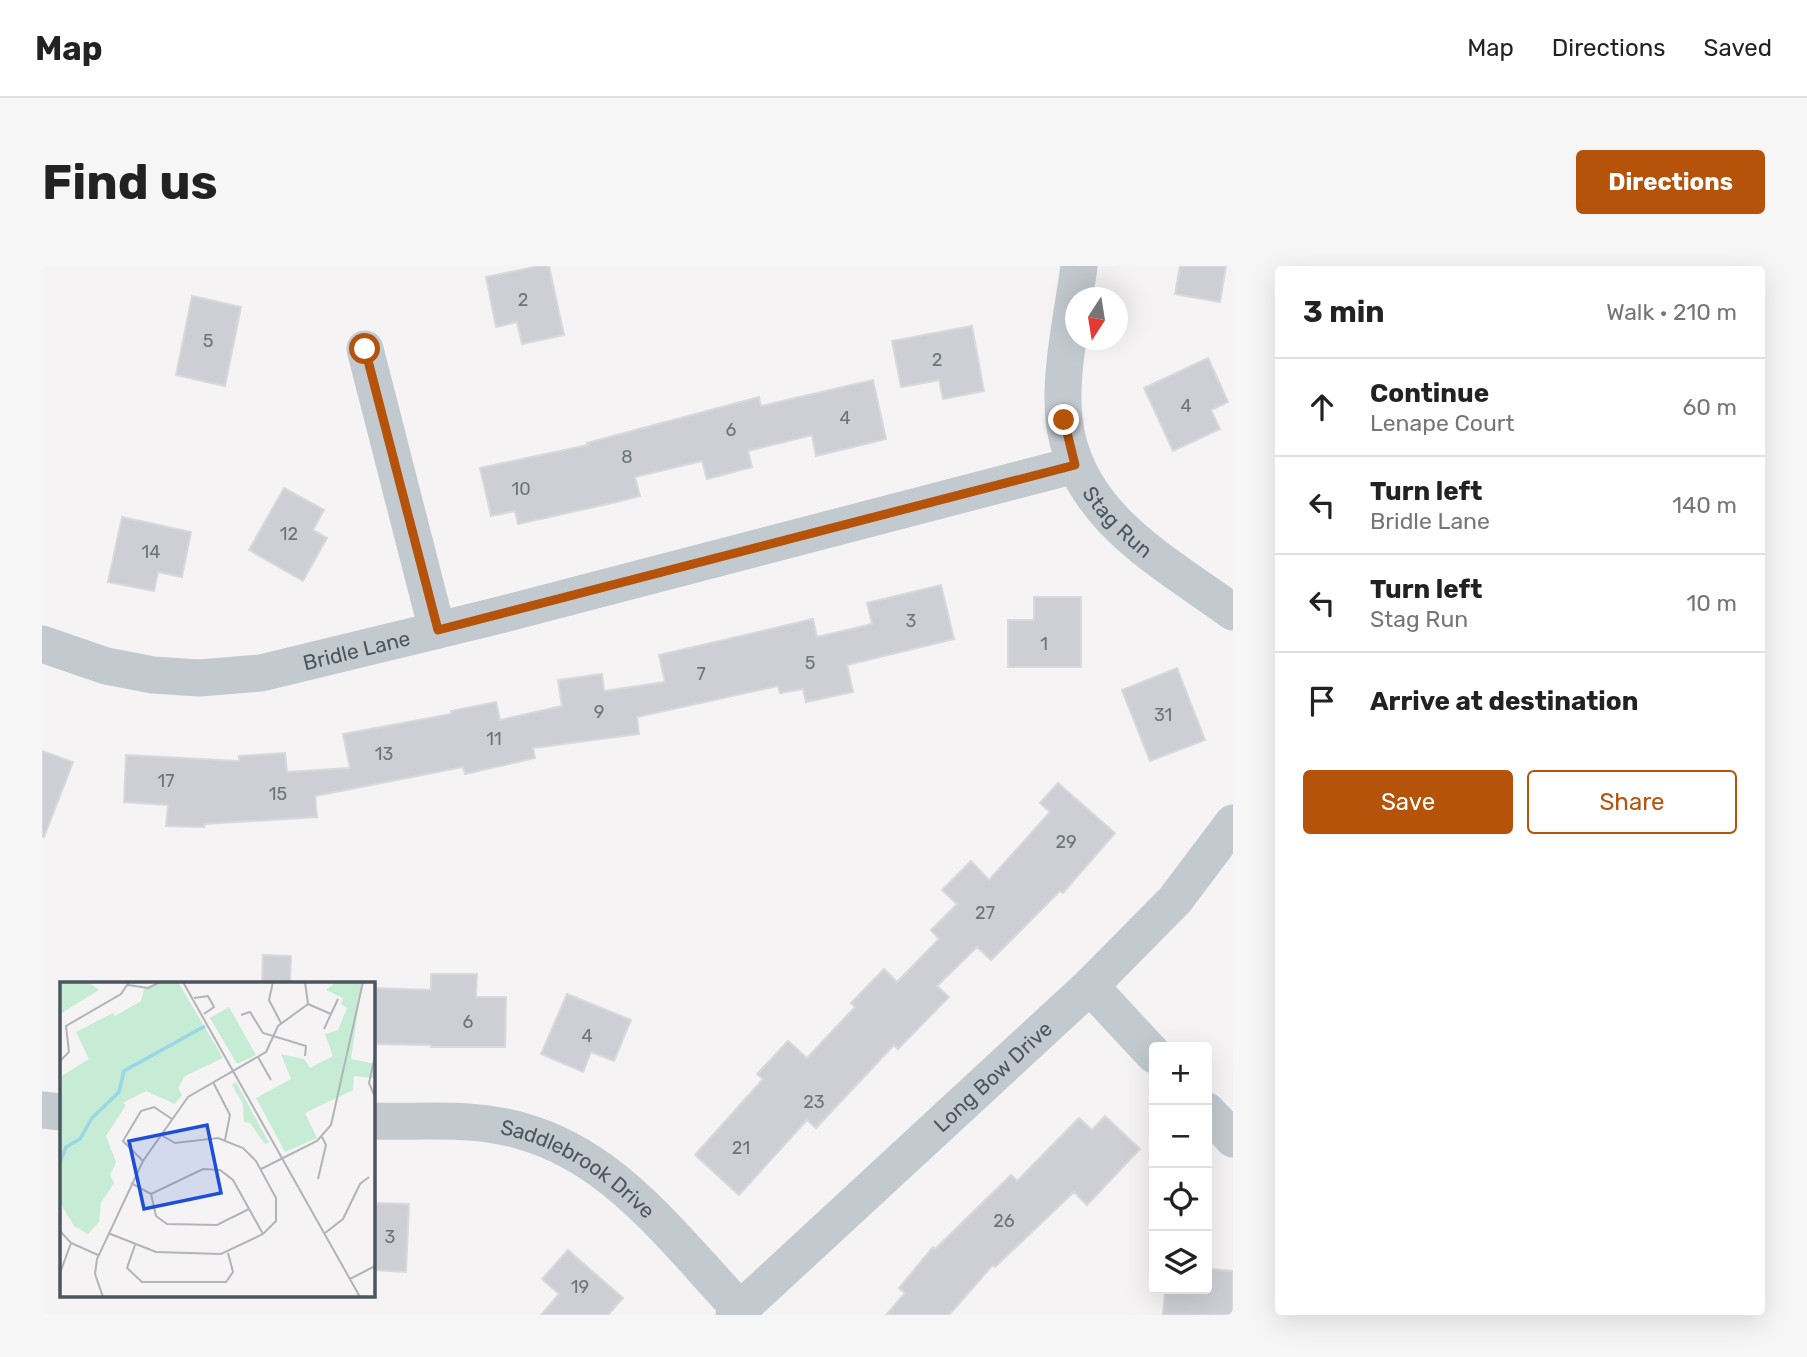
<!DOCTYPE html>
<html lang="en">
<head>
<meta charset="utf-8">
<style>
	body { margin:0; font-family:Rubik,sans-serif; background:#f6f6f6; color:#222 }
	.controls { position:absolute; right:21px; bottom:21px; display:grid; overflow:hidden; border-radius:7px; box-shadow:0 7px 28px #0002 }
	.controls button { width:63px; height:63px; display:grid; place-items:center; padding:0; border:0; border-bottom:2px solid #e0e0e0; background:#fff; color:#222; font:35px sans-serif }
	.compass { position:absolute; left:1023px; top:21px; width:63px; height:63px; border-radius:50%; background:#fff; box-shadow:0 7px 28px #0002; rotate:192deg }
	.stop { position:absolute; width:21px; height:21px; margin:-16px; border:5px solid #b45309; border-radius:50%; background:#fff }
	.stop.end { background:#b45309; border-color:#fff; box-shadow:0 2px 7px #0008 }
	.list { margin:0; padding:0; list-style:none }
	h2 { display:flex; justify-content:space-between; align-items:center; height:91px; margin:0; padding:0 28px; font-size:30px }
	h2 small { font-size:23px; font-weight:400; color:#767676 }
	.list li { display:grid; grid-template-columns:46px 1fr auto; gap:21px; align-items:center; box-sizing:border-box; height:98px; padding:0 28px; border-top:2px solid #e0e0e0 }
	.list b { display:block; font-size:26px; white-space:nowrap }
	.list p { margin:0; font-size:23px; white-space:nowrap; color:#767676 }
	.list em { font-size:23px; font-style:normal; color:#767676 }
	.actions { display:flex; gap:14px; padding:21px 28px }
	.actions a { flex:1; padding:16px 0; border:2px solid #b45309; border-radius:7px; text-align:center; font-size:24px; color:#b45309 }
	.actions .main { background:#b45309; color:#fff }
	.icon { flex:none; width:38px; height:38px; fill:none; stroke:currentColor; stroke-width:2; stroke-linecap:round; stroke-linejoin:round }
	.map { position:relative; flex:none; width:1191px; height:1049px; overflow:hidden; border-radius:7px }
	header { display:flex; align-items:center; gap:42px; box-sizing:border-box; height:98px; padding:0 35px; background:#fff; border-bottom:2px solid #e0e0e0 }
	header strong { font-size:33px }
	nav { display:flex; gap:38px; margin-inline-start:auto; font-size:24px }
	.intro { display:flex; align-items:center; justify-content:space-between; box-sizing:border-box; height:168px; padding:0 42px }
	h1 { margin:0; font-size:49px }
	.button { padding:18px 32px; border-radius:7px; background:#b45309; color:#fff; font-size:24px; font-weight:700 }
	main { display:flex; gap:42px; padding:0 42px }
	aside { flex:1; background:#fff; border-radius:7px; box-shadow:0 7px 28px #0002 }
	.map>svg:first-child { display:block }
</style>
</head>
<body>
<header>
<strong>Map</strong>
<nav><a>Map</a><a>Directions</a><a>Saved</a></nav>
</header>
<div class="intro"><h1>Find us</h1><a class="button">Directions</a></div>
<main>
<div class="map">
<svg width="1191" height="1049" viewBox="0 0 1191 1049">
	<rect width="100%" height="100%" fill="#f5f3f3"/>
	<path fill="#cdcfd4" stroke="#d7d9dd" stroke-width="2" d="M 497,0 L 507,0 L 522,69 L 480,78 L 475,56 L 454,61 L 444,11 Z
		M 1138,0 L 1184,0 L 1178,36 L 1133,28 Z
		M 150,30 L 199,41 L 183,120 L 134,109 Z
		M 930,60 L 942,125 L 901,133 L 897,114 L 859,121 L 850,75 Z
		M 1166,92 L 1186,136 L 1169,144 L 1178,163 L 1131,185 L 1102,122 Z
		M 831,114 L 844,173 L 774,190 L 770,169 L 706,185 L 710,201 L 665,213 L 660,195 L 593,211 L 598,230 L 570,237 L 476,258 L 473,245 L 449,250 L 438,202 L 546,179 L 545,177 L 717,131 L 719,140 Z
		M 242,222 L 282,244 L 271,264 L 285,272 L 261,315 L 207,284 Z
		M 80,251 L 149,266 L 140,311 L 116,306 L 112,325 L 66,316 Z
		M 899,319 L 912,373 L 805,399 L 811,426 L 764,436 L 761,423 L 738,427 L 736,420 L 595,451 L 597,468 L 491,482 L 493,492 L 423,508 L 421,501 L 273,530 L 275,551 L 163,558 L 162,561 L 124,560 L 126,539 L 82,536 L 84,489 L 197,495 L 197,490 L 243,487 L 245,506 L 308,502 L 301,468 L 409,448 L 409,445 L 454,436 L 458,454 L 520,440 L 516,414 L 560,408 L 562,425 L 623,416 L 617,389 L 771,353 L 775,371 L 830,358 L 825,337 Z
		M 992,331 L 1039,331 L 1039,401 L 966,401 L 966,354 L 992,354 Z
		M 1135,402 L 1163,474 L 1108,495 L 1080,424 Z
		M 0,485 L 31,496 L 2,571 L 0,570 Z
		M 1016,517 L 1073,567 L 1021,627 L 1018,625 L 949,694 L 935,681 L 895,720 L 907,731 L 856,783 L 852,779 L 774,862 L 765,854 L 697,929 L 653,889 L 721,813 L 715,808 L 746,775 L 765,792 L 813,741 L 809,737 L 842,703 L 855,716 L 897,673 L 889,664 L 915,638 L 900,624 L 929,595 L 947,614 L 1008,546 L 998,537 Z
		M 221,689 L 249,690 L 248,718 L 220,718 Z
		M 389,708 L 435,708 L 434,731 L 464,731 L 463,781 L 389,781 L 389,779 L 331,778 L 331,722 L 389,724 Z
		M 525,728 L 589,754 L 572,795 L 549,786 L 541,806 L 499,788 Z
		M 1063,850 L 1098,883 L 1045,939 L 1032,926 L 953,1001 L 951,999 L 907,1049 L 844,1049 L 863,1027 L 857,1022 L 891,981 L 893,983 L 969,909 L 975,915 L 1037,852 L 1050,864 Z
		M 331,937 L 367,938 L 364,1006 L 331,1004 Z
		M 526,984 L 581,1032 L 566,1049 L 499,1049 L 517,1028 L 500,1013 Z
		M 1165,1003 L 1191,1005 L 1191,1049 L 1121,1049 L 1123,1023 L 1165,1023 Z"/>
	<g fill="none" stroke-linecap="round" stroke-linejoin="round">
		<g stroke="#c2cad0" stroke-width="37">
			<path id="s1" d="M 1037,0 C 1031,47 1017,107 1022,153 C 1032,249 1121,295 1191,346"/>
			<path d="M 323,83 L 395,364"/>
			<path id="s2" d="M 0,378 L 64,400 L 111,409 L 157,412 L 219,407 L 454,350 L 1033,199"/>
			<path d="M 1048,720 L 1112,789"/>
			<path d="M 0,844 L 19,846"/>
			<path d="M 1165,845 L 1191,873"/>
			<path id="s3" d="M 331,855 C 362,856 395,854 426,856 C 554,863 618,959 698,1043"/>
			<path id="s4" d="M 692,1049 L 1048,720 L 1133,634 L 1191,557"/>
		</g>
	</g>
	<g fill="none" stroke-linecap="round" stroke-linejoin="round">
		<path stroke="#b45309" stroke-width="9" d="M 323,83 L 396,364 L 1033,199 L 1022,154"/>
	</g>
	<g text-anchor="middle" dominant-baseline="central" stroke-width="5" stroke-linejoin="round" paint-order="stroke">
		<g font-size="18" fill="#6c747c">
			<text x="481" y="34">2</text>
			<text x="166" y="75">5</text>
			<text x="895" y="94">2</text>
			<text x="1144" y="140">4</text>
			<text x="803" y="152">4</text>
			<text x="689" y="164">6</text>
			<text x="585" y="191">8</text>
			<text x="479" y="223">10</text>
			<text x="247" y="268">12</text>
			<text x="109" y="286">14</text>
			<text x="869" y="355">3</text>
			<text x="1002" y="378">1</text>
			<text x="768" y="397">5</text>
			<text x="659" y="408">7</text>
			<text x="557" y="446">9</text>
			<text x="1121" y="449">31</text>
			<text x="452" y="473">11</text>
			<text x="342" y="488">13</text>
			<text x="124" y="515">17</text>
			<text x="236" y="528">15</text>
			<text x="1024" y="576">29</text>
			<text x="943" y="647">27</text>
			<text x="426" y="756">6</text>
			<text x="545" y="770">4</text>
			<text x="772" y="836">23</text>
			<text x="699" y="882">21</text>
			<text x="962" y="955">26</text>
			<text x="348" y="971">3</text>
			<text x="538" y="1021">19</text>
		</g>
		<g font-size="21" fill="#4c565f" stroke="#fff">
			<text stroke="none"><textPath href="#s1" startOffset="273">Stag Run</textPath></text>
			<text stroke="none"><textPath href="#s2" startOffset="322">Bridle Lane</textPath></text>
			<text stroke="none"><textPath href="#s4" startOffset="352">Long Bow Drive</textPath></text>
			<text stroke="none"><textPath href="#s3" startOffset="217">Saddlebrook Drive</textPath></text>
		</g>
	</g>
	<g transform="translate(18 716)">
		<rect width="315" height="315" fill="#f5f3f3"/>
		<path d="M 0,0 L 28,0 L 39,8 L 0,32 ZM 104,0 L 118,0 L 163,76 L 125,94 L 118,106 L 122,113 L 115,122 L 86,109 L 63,121 L 66,123 L 46,154 L 56,180 L 50,193 L 54,201 L 41,221 L 39,240 L 28,252 L 14,244 L 0,221 L 0,95 L 29,77 L 16,50 L 53,31 L 55,34 L 81,19 L 84,7 ZM 276,0 L 302,0 L 291,77 L 315,82 L 315,96 L 294,94 L 293,108 L 245,131 L 257,156 L 225,170 L 196,116 L 231,97 L 221,72 L 244,77 L 250,86 L 273,74 L 265,52 L 278,48 L 287,26 L 281,22 L 283,16 L 266,8 ZM 169,25 L 196,73 L 177,82 L 150,36 ZM 176,100 L 209,161 L 205,162 L 190,141 L 184,140 L 183,122 L 172,103 Z" fill="#c7ecd5"/>
		<path fill="none" stroke="#99d7e5" stroke-width="3.5" d="M 0,180 L 6,165 L 20,157 L 32,136 L 59,110 L 64,89 L 145,44"/>
		<path fill="none" stroke="#b1b4b8" stroke-width="2" d="M 123,0 L 300,315M 213,0 L 209,18 L 221,41M 68,3 L 88,6 L 100,0M 134,16 L 148,14 L 154,25 L 144,32M 248,22 L 271,32M 181,33 L 190,30 L 203,51 L 246,64 L 245,74M 264,47 L 278,17M 315,74 L 309,101 L 315,115M 198,75 L 211,98M 0,79 L 9,70 L 6,44 L 61,12 L 69,0M 153,100 L 170,133 L 165,158M 83,179 L 63,159 L 81,129 L 94,125 L 112,137M 201,187 L 257,159 L 271,143 L 303,0M 258,197 L 266,163 L 262,155M 71,201 L 91,212 L 96,234 L 107,242 L 157,243 L 189,227M 91,212 L 143,187 L 160,188 L 173,198 L 203,252M 0,249 L 11,261 L 38,273M 48,251 L 96,270 L 161,272 L 203,252 L 216,239 L 216,216 L 196,179 L 183,166 L 158,156 L 115,161 L 101,153M 265,251 L 283,237 L 300,202 L 309,195M 75,263 L 67,286 L 82,300 L 166,300 L 173,290 L 168,271M 0,291 L 11,261M 290,297 L 315,284M 43,315 L 35,292 L 37,277 L 83,179 L 128,115 L 206,70 L 218,44 L 248,22 L 245,0"/>
		<path fill="#1d4ed8" fill-opacity="0.15" stroke="#1d4ed8" stroke-width="3.5" d="M 147,143 L 161,211 L 84,227 L 69,159 Z"/>
		<rect width="315" height="315" fill="none" stroke="#4c565f" stroke-width="3.5"/>
	</g>
</svg>
<div class="controls">
<button>+</button>
<button>−</button>
<button><svg class="icon" aria-label="locate" viewBox="0 0 24 24"><circle cx="12" cy="12" r="6"/><path d="M12 2v4M12 18v4M2 12h4M18 12h4"/></svg></button>
<button><svg class="icon" aria-label="layers" viewBox="0 0 24 24"><path d="M12 4l9 5-9 5-9-5zM3 14l9 5 9-5"/></svg></button>
</div>
<svg class="compass" viewBox="-18 -18 36 36"><path d="M0-13l5 13h-10z" fill="#e53935"/><path d="M0 13l5-13h-10z" fill="#767676"/></svg>
<div class="stop" style="left:323px;top:83px"></div>
<div class="stop end" style="left:1022px;top:154px"></div>
</div>
<aside>
<h2>3 min<small>Walk · 210 m</small></h2>
<ul class="list">
<li><svg class="icon" aria-label="ahead" viewBox="0 0 24 24"><path d="M12 20V5M6 11l6-6 6 6"/></svg><div><b>Continue</b><p>Lenape Court</p></div><em>60 m</em></li>
<li><svg class="icon" aria-label="left" viewBox="0 0 24 24"><path d="M17 20v-9H6M10 6l-5 5 5 5"/></svg><div><b>Turn left</b><p>Bridle Lane</p></div><em>140 m</em></li>
<li><svg class="icon" aria-label="left" viewBox="0 0 24 24"><path d="M17 20v-9H6M10 6l-5 5 5 5"/></svg><div><b>Turn left</b><p>Stag Run</p></div><em>10 m</em></li>
<li><svg class="icon" aria-label="arrive" viewBox="0 0 24 24"><path d="M6 21V4h12l-3 4 3 4H6"/></svg><div><b>Arrive at destination</b></div></li>
</ul>
<div class="actions"><a class="main">Save</a><a>Share</a></div>
</aside>
</main>
</body>
</html>
